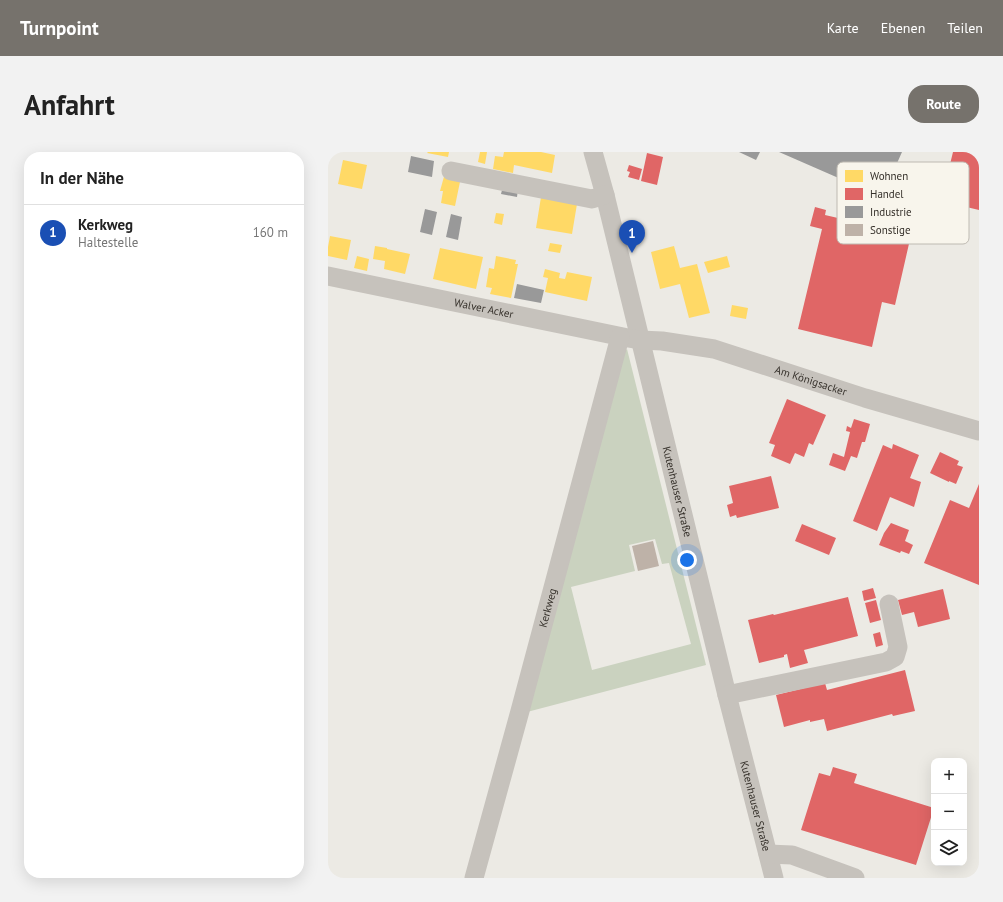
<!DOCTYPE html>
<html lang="de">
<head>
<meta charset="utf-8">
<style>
	body { margin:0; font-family:"PT Sans",sans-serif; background:#f2f2f2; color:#222 }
	.controls { position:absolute; right:12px; bottom:12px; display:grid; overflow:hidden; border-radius:8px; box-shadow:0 4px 16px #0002 }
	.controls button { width:36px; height:36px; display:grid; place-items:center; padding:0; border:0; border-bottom:1px solid #e0e0e0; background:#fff; color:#222; font:20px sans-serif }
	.you { position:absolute; left:359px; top:408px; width:14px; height:14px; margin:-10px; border:3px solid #fff; border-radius:50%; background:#1a73e8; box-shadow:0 0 0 6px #1a73e833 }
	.badge { display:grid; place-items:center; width:26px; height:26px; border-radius:50%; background:#76726c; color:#fff; font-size:13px; font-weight:700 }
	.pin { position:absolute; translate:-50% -33px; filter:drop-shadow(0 1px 2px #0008) }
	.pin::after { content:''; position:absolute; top:21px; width:14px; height:12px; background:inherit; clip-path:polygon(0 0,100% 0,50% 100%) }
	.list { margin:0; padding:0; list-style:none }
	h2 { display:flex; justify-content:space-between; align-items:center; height:52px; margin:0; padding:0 16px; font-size:17px }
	h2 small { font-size:13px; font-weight:400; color:#767676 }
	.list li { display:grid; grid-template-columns:26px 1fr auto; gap:12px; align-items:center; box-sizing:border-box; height:56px; padding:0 16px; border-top:1px solid #e0e0e0 }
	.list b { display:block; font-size:15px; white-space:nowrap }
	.list p { margin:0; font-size:13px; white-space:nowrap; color:#767676 }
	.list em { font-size:13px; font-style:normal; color:#767676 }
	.icon { flex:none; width:22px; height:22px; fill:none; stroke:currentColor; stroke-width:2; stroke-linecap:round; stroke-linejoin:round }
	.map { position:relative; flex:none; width:651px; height:726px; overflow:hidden; border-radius:16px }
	header { display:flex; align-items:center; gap:24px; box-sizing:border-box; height:56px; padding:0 20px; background:#76726c; color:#fff }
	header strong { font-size:19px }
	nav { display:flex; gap:22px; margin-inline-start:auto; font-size:14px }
	.intro { display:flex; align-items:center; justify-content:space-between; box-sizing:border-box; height:96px; padding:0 24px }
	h1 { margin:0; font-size:28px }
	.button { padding:10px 18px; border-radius:16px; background:#76726c; color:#fff; font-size:14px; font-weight:700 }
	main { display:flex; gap:24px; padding:0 24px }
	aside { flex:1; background:#fff; border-radius:16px; box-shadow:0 4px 16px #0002 }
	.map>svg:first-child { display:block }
</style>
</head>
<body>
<header>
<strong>Turnpoint</strong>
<nav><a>Karte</a><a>Ebenen</a><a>Teilen</a></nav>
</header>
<div class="intro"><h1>Anfahrt</h1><a class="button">Route</a></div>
<main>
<aside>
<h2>In der Nähe<small></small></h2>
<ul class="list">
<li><span class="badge" style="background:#1a4fb4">1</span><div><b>Kerkweg</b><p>Haltestelle</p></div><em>160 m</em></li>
</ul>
</aside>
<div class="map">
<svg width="651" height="726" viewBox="0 0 651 726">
	<rect width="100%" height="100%" fill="#eceae4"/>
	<path fill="#cad2bf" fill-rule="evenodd" d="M 299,197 L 378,513 L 199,560 L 291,205 ZM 327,387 L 334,412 L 341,411 L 363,492 L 264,518 L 243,435 L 307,419 L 301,393 Z"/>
	<path fill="#ffd966" d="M 100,0 L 121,0 L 120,5 L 99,1 Z
		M 152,0 L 159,0 L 157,12 L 150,10 Z
		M 176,0 L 213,0 L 227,3 L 224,21 L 186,13 L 185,21 L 165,17 L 167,4 L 175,5 Z
		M 15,8 L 39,13 L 34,37 L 10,32 Z
		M 117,21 L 133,25 L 127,54 L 113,51 L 115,39 L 112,39 Z
		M 213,45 L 249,52 L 244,82 L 208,76 Z
		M 168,61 L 176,62 L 174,73 L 166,71 Z
		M 2,84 L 23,88 L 19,108 L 0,104 L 0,95 Z
		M 222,91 L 234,93 L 232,101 L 220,99 Z
		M 47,94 L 59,96 L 59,97 L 82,102 L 77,122 L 56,117 L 57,109 L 45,107 Z
		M 346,94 L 352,116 L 369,112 L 382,161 L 361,166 L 352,132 L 332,137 L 323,100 Z
		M 112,96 L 155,105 L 148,137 L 105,127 Z
		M 29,104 L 41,107 L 39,119 L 26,116 Z
		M 168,104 L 188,108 L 187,112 L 190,112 L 183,146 L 162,142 L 164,136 L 158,135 L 161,116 L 166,117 Z
		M 399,104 L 402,115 L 380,121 L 376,110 Z
		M 217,117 L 232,121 L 231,126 L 237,127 L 239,120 L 264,125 L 259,149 L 217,140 L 220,126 L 215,125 Z
		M 404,153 L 420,156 L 418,167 L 402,164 Z"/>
	<path fill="#e06666" d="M 625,0 L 651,0 L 651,58 L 613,49 Z
		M 319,1 L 335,5 L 329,33 L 313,29 Z
		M 301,13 L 314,17 L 311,28 L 300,25 L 302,20 L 299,19 Z
		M 487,55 L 498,58 L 497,63 L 583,83 L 567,153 L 554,150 L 544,195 L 470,177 L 494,77 L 482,74 Z
		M 459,247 L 498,263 L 485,293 L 481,291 L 476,305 L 467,301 L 462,312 L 443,304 L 447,293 L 441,291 Z
		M 526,267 L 542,272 L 537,290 L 534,290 L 529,306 L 523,304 L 517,319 L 501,313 L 505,301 L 516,305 L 522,280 L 518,279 L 519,274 L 523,276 Z
		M 565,292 L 591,303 L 582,326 L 593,330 L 586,355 L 562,345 L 549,379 L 525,369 L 555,293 L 564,297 Z
		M 612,300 L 631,309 L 629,313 L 635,315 L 628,332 L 621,329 L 621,330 L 602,321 Z
		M 443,324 L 451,356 L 409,366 L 408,363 L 402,365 L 399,353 L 405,351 L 401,334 Z
		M 651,332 L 651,433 L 596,411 L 622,348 L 641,356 Z
		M 563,371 L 581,378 L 577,389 L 585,393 L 581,402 L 573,399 L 572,401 L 551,393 L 556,381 Z
		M 474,372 L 508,386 L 501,403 L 467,389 Z
		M 545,436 L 548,446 L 536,449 L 534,439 Z
		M 615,437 L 622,467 L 590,475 L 586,460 L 574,463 L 570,448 Z
		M 520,445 L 530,484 L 476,498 L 480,511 L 462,516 L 459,502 L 456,503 L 456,505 L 431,511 L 420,468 L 445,462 L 446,463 Z
		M 548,448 L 553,468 L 542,471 L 537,451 Z
		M 552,480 L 555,493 L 548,495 L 545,482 Z
		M 577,518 L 587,559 L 565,564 L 564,562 L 499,579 L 496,567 L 482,570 L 482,568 L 456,575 L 448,543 L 497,531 L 499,538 Z
		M 505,615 L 529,622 L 526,631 L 606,656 L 588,713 L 473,678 L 491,621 L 502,624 Z"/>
	<path fill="#999" d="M 411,0 L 432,0 L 428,8 Z
		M 451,0 L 574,0 L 554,45 Z
		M 83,4 L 106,9 L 104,25 L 80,20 Z
		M 175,34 L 190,37 L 189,45 L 173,42 Z
		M 97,57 L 109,60 L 104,83 L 92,80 Z
		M 123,62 L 134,65 L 130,88 L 118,85 Z
		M 189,132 L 216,138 L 213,151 L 186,146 Z"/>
	<path fill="#beb2a8" d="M 325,389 L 331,414 L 310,419 L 304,394 Z"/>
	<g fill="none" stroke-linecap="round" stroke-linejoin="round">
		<g stroke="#c6c2bc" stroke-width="19">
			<path id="s1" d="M 265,0 L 277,43 L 399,543 L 446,726"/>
			<path d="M 123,19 L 264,47 L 277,43"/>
			<path id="s2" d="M 0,124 L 300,186 L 312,188 L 334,189 L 386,197 L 537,246 L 651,279"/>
			<path d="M 399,543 L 558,510 L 567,505 L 570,495 L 561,452"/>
			<path d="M 440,702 L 464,703 L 527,726"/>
			<path id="s3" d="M 146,726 L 192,559 L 292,185"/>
		</g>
	</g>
	<g text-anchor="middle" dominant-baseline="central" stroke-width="4" stroke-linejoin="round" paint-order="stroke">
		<g font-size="11" fill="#36312b" stroke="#f8f5ec">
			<text stroke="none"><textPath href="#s2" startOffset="159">Walver Acker</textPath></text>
			<text stroke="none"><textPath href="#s2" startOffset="495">Am Königsacker</textPath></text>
			<text stroke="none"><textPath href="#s1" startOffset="350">Kutenhauser Straße</textPath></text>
			<text stroke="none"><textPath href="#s3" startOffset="280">Kerkweg</textPath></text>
			<text stroke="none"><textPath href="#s1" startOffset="674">Kutenhauser Straße</textPath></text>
		</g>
	</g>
	<rect x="509" y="10" width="132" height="82" rx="6" fill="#f8f5ec" stroke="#bebab2" stroke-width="1"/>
	<rect x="517" y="18" width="18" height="12" fill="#ffd966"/>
	<rect x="517" y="36" width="18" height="12" fill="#e06666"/>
	<rect x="517" y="54" width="18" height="12" fill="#999"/>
	<rect x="517" y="72" width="18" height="12" fill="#beb2a8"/>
	<g font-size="11" fill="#36312b">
		<text x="542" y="28">Wohnen</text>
		<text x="542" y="46">Handel</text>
		<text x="542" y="64">Industrie</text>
		<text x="542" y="82">Sonstige</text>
	</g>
</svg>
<div class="controls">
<button>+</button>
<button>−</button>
<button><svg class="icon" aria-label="layers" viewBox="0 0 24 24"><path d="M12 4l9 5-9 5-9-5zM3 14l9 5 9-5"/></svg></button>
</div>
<div class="you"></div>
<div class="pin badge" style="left:304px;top:101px;background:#1a4fb4">1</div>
</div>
</main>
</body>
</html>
